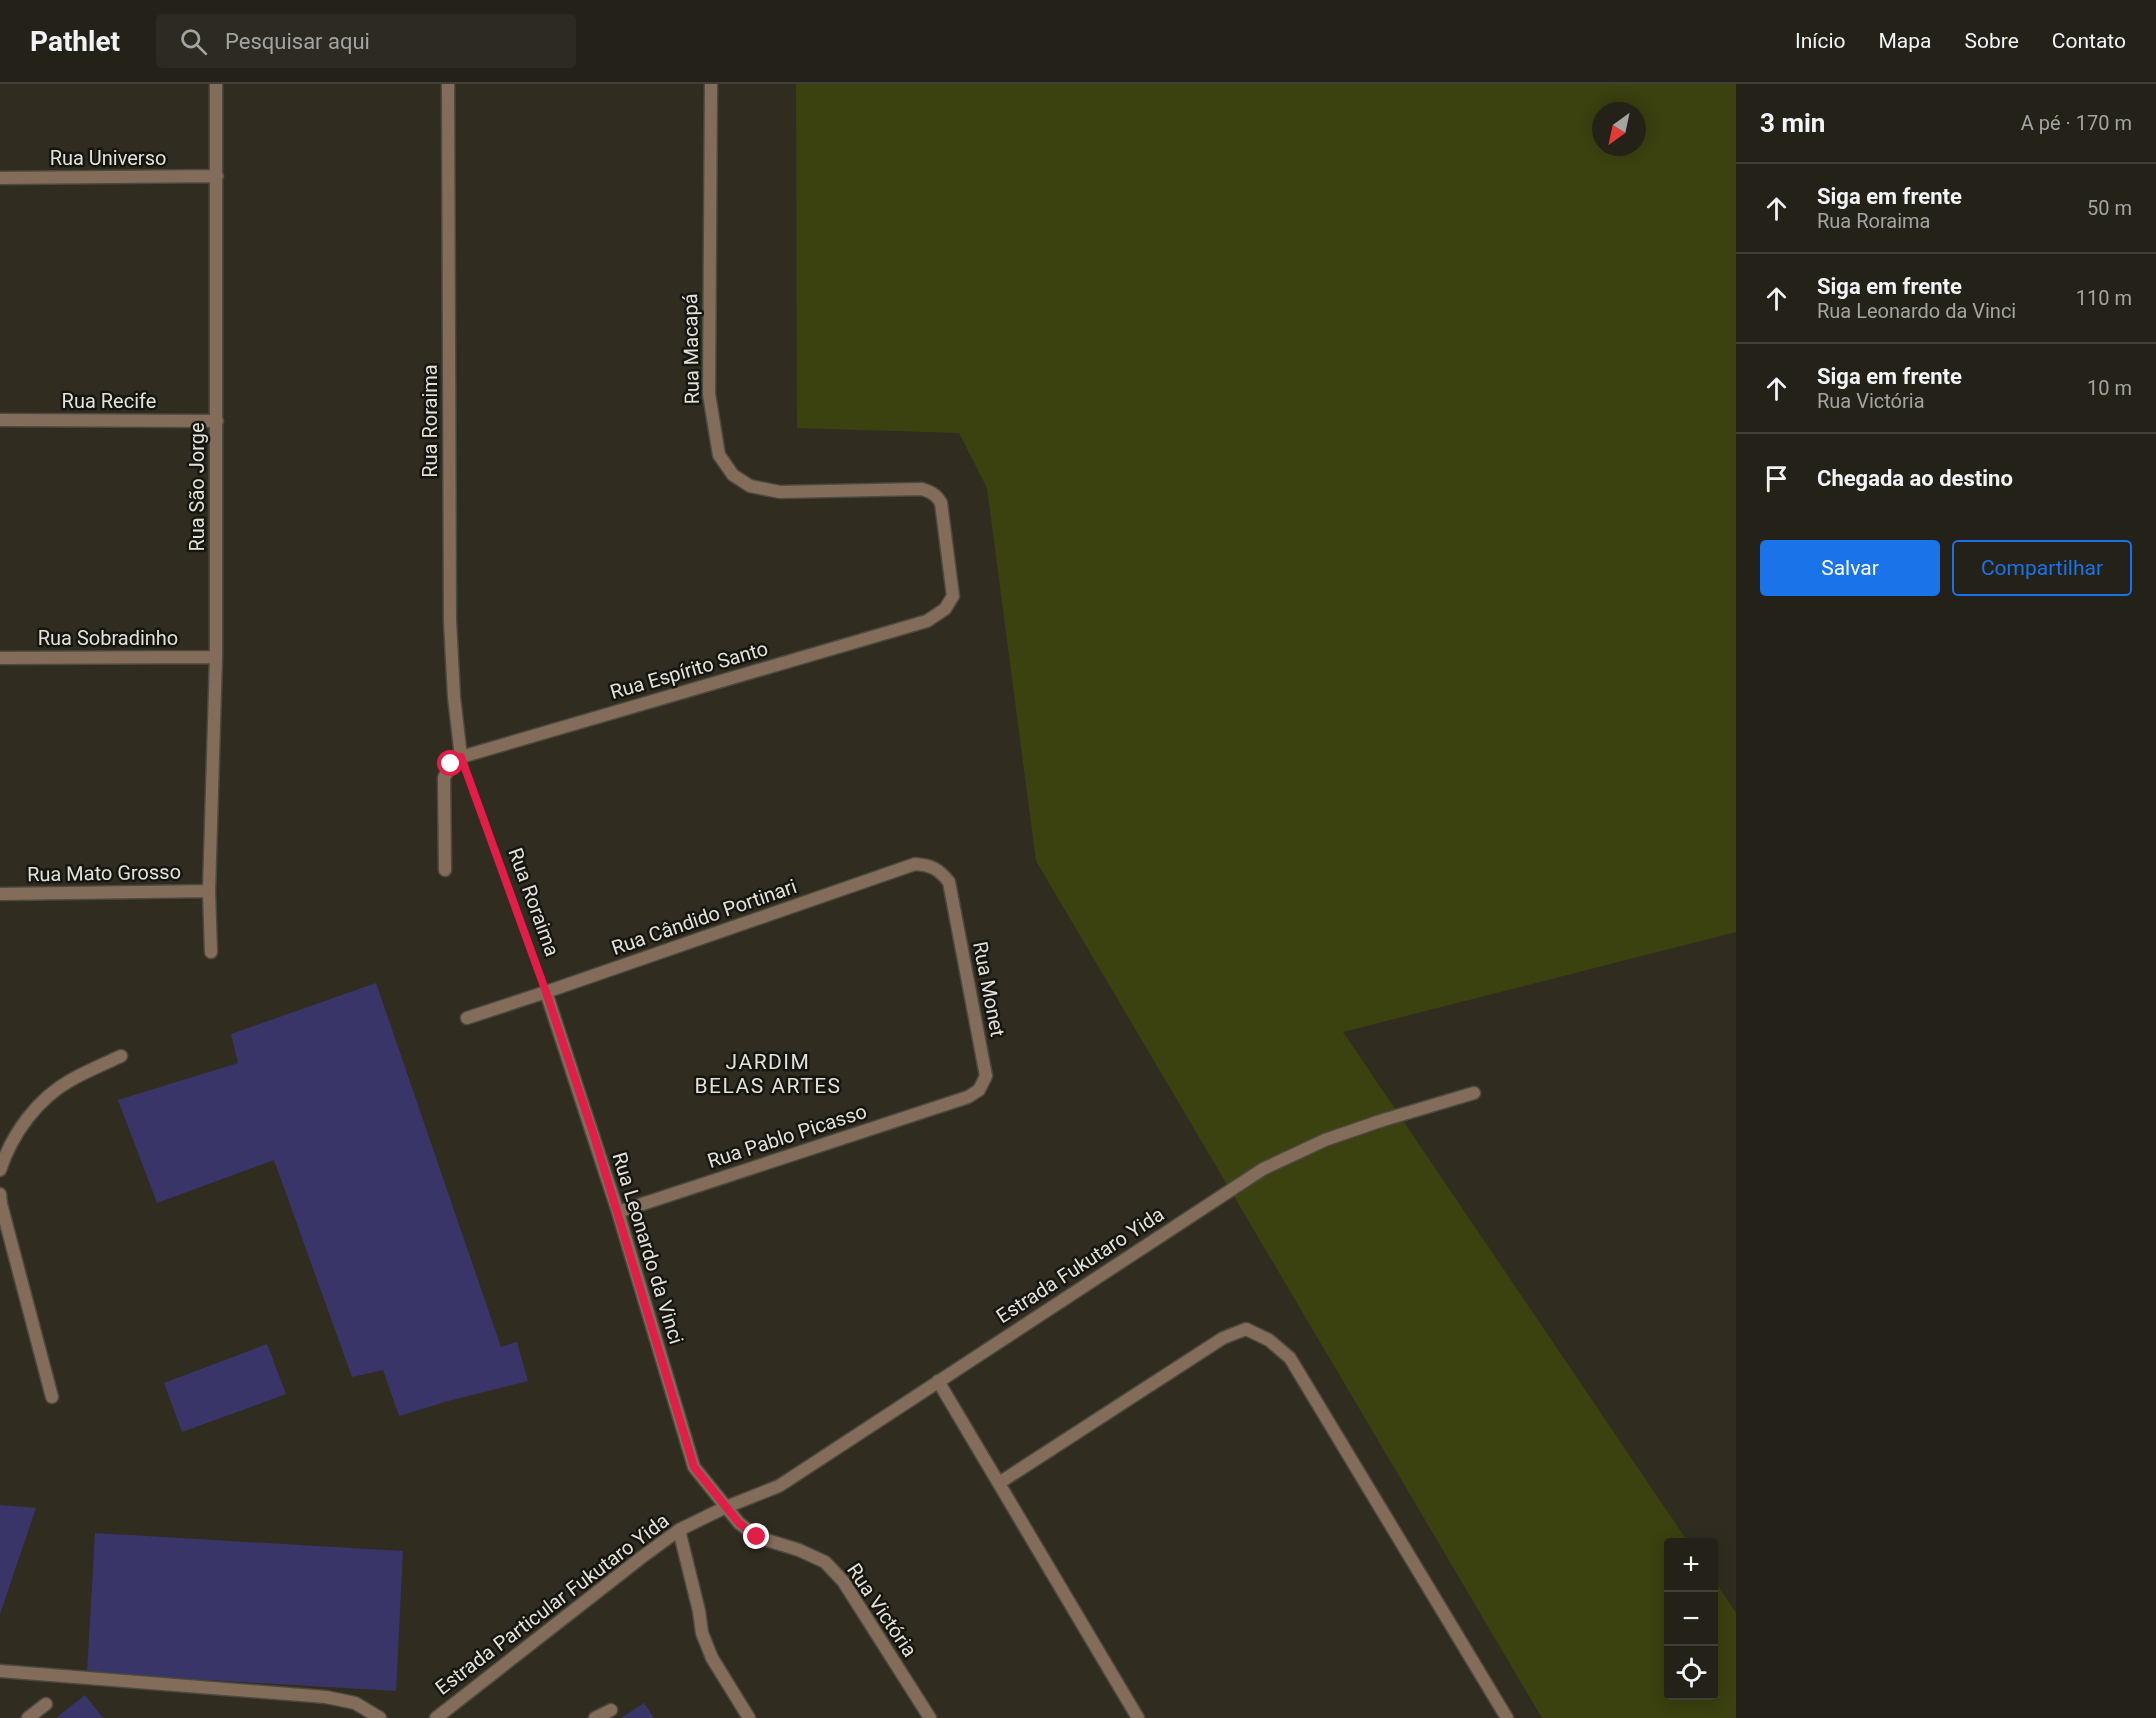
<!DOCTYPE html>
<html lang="pt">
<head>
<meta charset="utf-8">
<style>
	body { margin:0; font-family:Roboto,sans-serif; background:#2c2a21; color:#f1f3f6 }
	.controls { position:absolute; right:18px; bottom:18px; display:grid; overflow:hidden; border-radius:6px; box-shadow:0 3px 15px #0003 }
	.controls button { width:54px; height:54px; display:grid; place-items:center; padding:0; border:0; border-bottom:2px solid #413f37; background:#242218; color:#f1f3f6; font:30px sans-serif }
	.compass { position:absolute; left:1592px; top:18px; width:54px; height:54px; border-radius:50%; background:#242218; box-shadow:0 3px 15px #0003; rotate:213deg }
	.stop { position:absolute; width:18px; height:18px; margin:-14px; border:4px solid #e11d48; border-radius:50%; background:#fff }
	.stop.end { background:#e11d48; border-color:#fff; box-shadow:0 2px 6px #0008 }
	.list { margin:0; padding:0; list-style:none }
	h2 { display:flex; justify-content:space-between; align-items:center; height:78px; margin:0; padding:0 24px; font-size:26px }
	h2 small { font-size:20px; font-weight:400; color:#a3a4a2 }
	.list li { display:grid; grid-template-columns:39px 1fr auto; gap:18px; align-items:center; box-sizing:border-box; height:90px; padding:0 24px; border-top:2px solid #413f37 }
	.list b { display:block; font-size:22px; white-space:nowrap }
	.list p { margin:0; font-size:20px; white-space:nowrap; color:#a3a4a2 }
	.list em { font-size:20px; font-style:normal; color:#a3a4a2 }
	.actions { display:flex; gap:12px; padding:18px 24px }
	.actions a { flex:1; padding:14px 0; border:2px solid #1a73e8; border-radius:6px; text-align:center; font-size:21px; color:#1a73e8 }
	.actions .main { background:#1a73e8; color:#fff }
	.icon { flex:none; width:33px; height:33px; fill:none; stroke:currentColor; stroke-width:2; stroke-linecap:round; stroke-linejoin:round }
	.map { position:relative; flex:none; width:1736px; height:1634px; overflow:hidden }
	header { display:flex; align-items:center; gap:36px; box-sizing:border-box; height:84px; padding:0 30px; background:#242218; border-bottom:2px solid #413f37 }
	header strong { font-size:28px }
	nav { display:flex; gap:33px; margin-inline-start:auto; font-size:21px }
	.search { width:420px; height:54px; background:#2c2a21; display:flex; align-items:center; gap:15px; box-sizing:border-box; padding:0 21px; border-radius:6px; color:#a3a4a2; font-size:22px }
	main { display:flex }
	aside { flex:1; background:#242218 }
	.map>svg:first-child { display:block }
</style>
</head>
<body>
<header>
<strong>Pathlet</strong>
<div class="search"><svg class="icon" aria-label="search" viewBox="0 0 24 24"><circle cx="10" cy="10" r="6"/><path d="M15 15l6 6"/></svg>Pesquisar aqui</div>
<nav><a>Início</a><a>Mapa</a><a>Sobre</a><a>Contato</a></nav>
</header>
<main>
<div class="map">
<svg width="1736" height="1634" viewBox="0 0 1736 1634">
	<rect width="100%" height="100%" fill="#302d20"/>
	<path fill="#3c4110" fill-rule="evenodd" d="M 796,0 L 1736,0 L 1736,848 L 1343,948 L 1688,1458 L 1668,1458 L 1668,1612 L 1714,1612 L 1714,1496 L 1736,1529 L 1736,1634 L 1542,1634 L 1036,777 L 987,404 L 959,349 L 797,344 ZM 1601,27 L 1637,27 L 1637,63 L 1601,63 Z"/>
	<path fill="#393569" d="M 376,899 L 501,1263 L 517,1258 L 528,1297 L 448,1317 L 399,1332 L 383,1286 L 352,1293 L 274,1076 L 157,1119 L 118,1016 L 238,979 L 231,950 Z
		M 267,1260 L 286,1310 L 182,1348 L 164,1299 Z
		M 0,1421 L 36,1424 L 0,1530 Z
		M 95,1449 L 403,1467 L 396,1607 L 87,1589 Z
		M 85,1611 L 103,1634 L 56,1634 Z
		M 644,1619 L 654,1634 L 621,1634 Z"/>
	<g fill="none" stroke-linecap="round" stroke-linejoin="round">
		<g stroke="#4c4a3e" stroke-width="15">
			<path id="service" d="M 0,1086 C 12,1050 37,1015 71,996 C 87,987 104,980 121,972
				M 0,1110 L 1,1120 L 52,1313
				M 938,1297 L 1138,1634
				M 999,1399 L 1223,1254 L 1246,1245 L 1269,1256 L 1290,1274 L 1507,1634
				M 0,1587 L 326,1613 L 355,1619 L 380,1634
				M 28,1634 L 46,1620
				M 595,1634 L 611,1626"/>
		</g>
		<g stroke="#4c4a3e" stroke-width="15">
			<path id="minor" d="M 448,0 L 450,537 L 454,613 L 461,673
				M 0,94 L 217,92
				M 0,336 L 217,337
				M 0,574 L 216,573
				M 445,786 L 444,694 L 451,680 L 461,673 L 927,537 L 945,525 L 953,512 L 941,419 C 936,410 931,408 922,405 L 780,408 L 750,402 L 733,391 L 719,371 L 709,310 L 711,0
				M 0,810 L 209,807
				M 211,868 L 209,807 L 216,573 L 216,0
				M 546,908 L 618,1128 L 694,1383 L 739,1439 L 757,1453 L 799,1466 L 825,1478 L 843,1497 L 930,1634
				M 467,934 L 546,908 L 915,780 C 931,781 939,785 949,798 L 986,992 L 979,1006 L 968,1013 L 618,1128
				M 679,1446 L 699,1527 L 702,1549 L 712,1574 L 749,1634
				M 436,1634 L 642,1473 L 679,1446 L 726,1423 L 779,1402 L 1263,1085 L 1325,1056 L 1380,1037 L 1474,1009"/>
		</g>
		<path stroke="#89877d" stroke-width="4" stroke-dasharray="3 3" stroke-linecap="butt" d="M 469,694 L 538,887"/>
		<use href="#service" stroke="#846c5b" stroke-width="12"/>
		<use href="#minor" stroke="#846c5b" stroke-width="12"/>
	</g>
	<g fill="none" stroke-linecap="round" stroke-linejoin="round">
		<path stroke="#e11d48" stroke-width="8" d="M 451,680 L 461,673 L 546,908 L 595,1055 L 694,1383 L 739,1439 L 757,1453"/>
	</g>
	<g text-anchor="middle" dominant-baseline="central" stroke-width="5" stroke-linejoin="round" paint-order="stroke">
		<g font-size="20" fill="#e2e1d9" stroke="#161510">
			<text x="108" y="74">Rua Universo</text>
			<text transform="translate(691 265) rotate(-91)">Rua Macapá</text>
			<text x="109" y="317">Rua Recife</text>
			<text transform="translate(430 337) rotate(-90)">Rua Roraima</text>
			<text transform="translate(197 403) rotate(-90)">Rua São Jorge</text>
			<text x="108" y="554">Rua Sobradinho</text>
			<text transform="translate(689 586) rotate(-16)">Rua Espírito Santo</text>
			<text transform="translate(104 789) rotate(-1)">Rua Mato Grosso</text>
			<text transform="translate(534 818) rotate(70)">Rua Roraima</text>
			<text transform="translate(704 833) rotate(-19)">Rua Cândido Portinari</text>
			<text transform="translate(989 905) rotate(79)">Rua Monet</text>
			<text transform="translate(787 1052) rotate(-18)">Rua Pablo Picasso</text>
			<text transform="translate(648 1164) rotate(73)">Rua Leonardo da Vinci</text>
			<text transform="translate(1080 1181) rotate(-33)">Estrada Fukutaro Yida</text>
			<text transform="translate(552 1520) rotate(-37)">Estrada Particular Fukutaro Yida</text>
			<text transform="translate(882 1526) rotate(56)">Rua Victória</text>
		</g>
		<g font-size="21" letter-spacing="1.5" fill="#e2e1d9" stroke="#161510">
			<text x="768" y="978">JARDIM<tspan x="768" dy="24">BELAS ARTES</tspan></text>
		</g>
	</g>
</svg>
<div class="controls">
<button>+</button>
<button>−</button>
<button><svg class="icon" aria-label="locate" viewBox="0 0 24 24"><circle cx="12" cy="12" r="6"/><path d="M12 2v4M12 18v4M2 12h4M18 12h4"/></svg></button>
</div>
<svg class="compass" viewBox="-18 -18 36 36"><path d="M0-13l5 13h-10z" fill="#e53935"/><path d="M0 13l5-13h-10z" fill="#a3a4a2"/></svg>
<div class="stop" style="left:451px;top:680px"></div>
<div class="stop end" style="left:757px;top:1453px"></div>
</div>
<aside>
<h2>3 min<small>A pé · 170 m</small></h2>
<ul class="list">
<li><svg class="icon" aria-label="ahead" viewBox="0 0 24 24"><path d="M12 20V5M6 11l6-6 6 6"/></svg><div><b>Siga em frente</b><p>Rua Roraima</p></div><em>50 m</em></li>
<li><svg class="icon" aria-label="ahead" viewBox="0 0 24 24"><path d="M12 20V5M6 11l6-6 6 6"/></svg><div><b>Siga em frente</b><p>Rua Leonardo da Vinci</p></div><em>110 m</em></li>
<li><svg class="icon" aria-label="ahead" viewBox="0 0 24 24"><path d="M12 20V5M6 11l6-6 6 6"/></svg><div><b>Siga em frente</b><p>Rua Victória</p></div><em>10 m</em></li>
<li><svg class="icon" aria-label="arrive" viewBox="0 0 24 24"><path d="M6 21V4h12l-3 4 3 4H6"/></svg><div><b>Chegada ao destino</b></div></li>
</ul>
<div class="actions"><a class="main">Salvar</a><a>Compartilhar</a></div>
</aside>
</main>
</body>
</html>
